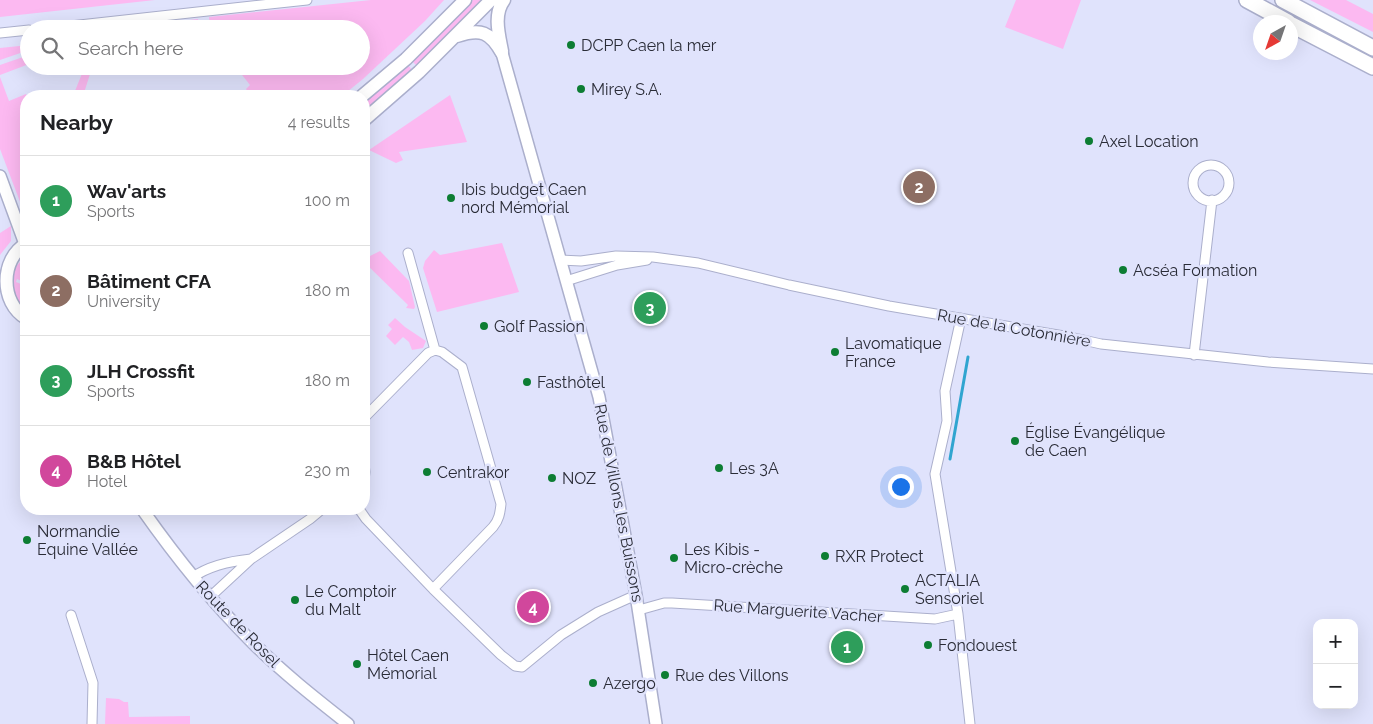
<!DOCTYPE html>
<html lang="en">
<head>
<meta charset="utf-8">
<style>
	body { margin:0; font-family:Raleway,sans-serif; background:#f6f6f6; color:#202124 }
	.controls { position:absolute; right:15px; bottom:15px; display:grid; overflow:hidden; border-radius:10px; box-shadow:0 5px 20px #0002 }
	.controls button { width:45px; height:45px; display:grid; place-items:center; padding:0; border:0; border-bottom:1px solid #e0e0e0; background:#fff; color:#202124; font:25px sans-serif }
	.compass { position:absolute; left:1253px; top:15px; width:45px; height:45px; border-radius:50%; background:#fff; box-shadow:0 5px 20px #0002; rotate:220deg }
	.you { position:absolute; left:900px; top:486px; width:18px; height:18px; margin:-12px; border:4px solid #fff; border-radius:50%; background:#1a73e8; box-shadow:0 0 0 8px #1a73e833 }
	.badge { display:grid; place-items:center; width:32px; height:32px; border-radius:50%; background:#b45309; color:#fff; font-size:16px; font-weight:700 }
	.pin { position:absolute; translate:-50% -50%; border:2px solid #fff; box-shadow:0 1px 5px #0006 }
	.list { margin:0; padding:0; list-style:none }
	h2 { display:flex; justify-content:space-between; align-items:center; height:65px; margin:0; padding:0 20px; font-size:21px }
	h2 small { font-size:16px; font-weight:400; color:#757577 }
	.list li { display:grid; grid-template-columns:32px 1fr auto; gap:15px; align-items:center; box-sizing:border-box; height:90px; padding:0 20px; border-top:1px solid #e0e0e0 }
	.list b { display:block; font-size:19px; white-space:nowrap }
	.list p { margin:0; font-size:16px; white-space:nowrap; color:#757577 }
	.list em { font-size:16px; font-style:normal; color:#757577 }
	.icon { flex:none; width:28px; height:28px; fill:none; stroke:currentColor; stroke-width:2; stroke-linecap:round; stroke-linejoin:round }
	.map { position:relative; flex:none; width:1373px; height:724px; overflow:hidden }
	.search { position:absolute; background:#fff; box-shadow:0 5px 20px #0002; left:20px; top:20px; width:350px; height:55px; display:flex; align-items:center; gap:12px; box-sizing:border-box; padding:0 18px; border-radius:28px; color:#757577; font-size:19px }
	.panel { position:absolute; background:#fff; box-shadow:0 5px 20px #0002; left:20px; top:90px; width:350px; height:425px; border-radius:20px }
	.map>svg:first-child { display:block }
</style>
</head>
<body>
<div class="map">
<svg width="1373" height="724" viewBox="0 0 1373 724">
	<rect width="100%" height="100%" fill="#e0e3fc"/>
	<path fill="#fcb9f1" d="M 0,0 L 155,0 L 0,17 Z
		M 371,0 L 444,0 L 425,21 L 363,79 L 342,96 L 251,96 L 246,89 L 250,85 L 235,66 L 361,66 L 361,29 L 227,29 L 227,27 L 210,29 L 209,17 Z
		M 473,0 L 484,0 L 418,67 L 412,61 Z
		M 1016,0 L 1081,0 L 1063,49 L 1005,27 Z
		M 1310,0 L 1346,0 L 1373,14 L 1373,32 Z
		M 198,19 L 199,29 L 180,29 L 179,27 L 166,28 L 165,23 Z
		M 29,45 L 29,50 L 0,60 L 0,48 Z
		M 29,55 L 29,64 L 0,75 L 0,65 Z
		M 407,64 L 413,71 L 364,114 L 364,102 Z
		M 85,66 L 92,66 L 91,71 L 83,96 L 73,96 Z
		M 0,77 L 9,101 L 26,94 L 27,96 L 26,215 L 25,215 L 0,149 Z
		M 450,95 L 467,142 L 399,152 L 403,160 L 396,163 L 369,150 Z
		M 11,226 L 11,241 L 0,255 L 0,233 Z
		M 502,243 L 519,292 L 437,312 L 423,268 L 425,261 L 434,250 L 440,255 Z
		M 380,251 L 409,281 L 415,307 L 414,309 L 406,308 L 408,305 L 364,262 L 364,257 L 368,257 Z
		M 26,258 L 26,283 L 17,279 L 16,282 L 26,286 L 26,309 C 9,297 5,269 26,258 Z
		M 395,318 L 405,327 L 426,341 L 423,348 L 412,350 L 409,342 L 403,337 L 395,345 L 386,336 L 392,329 L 388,325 Z
		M 106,698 L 119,699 L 124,702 L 128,702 L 129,717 L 190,716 L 190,724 L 105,724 Z"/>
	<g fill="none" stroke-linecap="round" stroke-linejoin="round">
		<path stroke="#30a5d0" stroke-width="3" d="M 950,459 L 968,357"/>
		<g stroke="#abafcc" stroke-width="11">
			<path id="minor" d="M 43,29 L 307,0
				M 0,33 L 29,30
				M1193 183a18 18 0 1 1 36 0a18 18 0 1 1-36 0Z
				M 408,253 L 435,350
				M 560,260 L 581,261 L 616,256 L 653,257 L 698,263 L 789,285 L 889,306 L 1070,337 L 1101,344 L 1268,362 L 1373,369
				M 566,281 L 617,265 L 647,260
				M 961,318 L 945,391 L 947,421 L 935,474 L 958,614 L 970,724
				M 1194,355 L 1212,200
				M 364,418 L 428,353 L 435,350 L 442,352 L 462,367 L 501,504 C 500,513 499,520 493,527 L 433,589
				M 364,464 L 365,472 L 364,480
				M 359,509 L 366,519 L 433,589 L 501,655 L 515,666 L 522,667 L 561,635 L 598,612 L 636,595
				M 193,577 C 209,566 231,561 251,559
				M 210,597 L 251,559 L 310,519 L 322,509
				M 639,610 L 664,603 L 672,603 L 935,619 L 958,614
				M 71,615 L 93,683 L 92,724"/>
		</g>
		<g stroke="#abafcc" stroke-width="14">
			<path id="tertiary" d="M 502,53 L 599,397 L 636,595 L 656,724
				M 0,176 L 25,244
				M 142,509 C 175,556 211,601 252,642 C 282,672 315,698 348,724"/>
		</g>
		<g stroke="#abafcc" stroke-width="15">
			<path id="secondary" d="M 457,36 C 481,28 490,32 502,53
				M 502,51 C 499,35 493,14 504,0
				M 362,96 L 406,59 L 465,0
				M 364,120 L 419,72 L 491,0
				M 26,244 C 0,259 0,303 26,318"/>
		</g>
		<g stroke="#abafcc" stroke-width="18">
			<path id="trunk" d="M 1247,0 L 1288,22
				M 1283,0 L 1373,48
				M 1290,24 L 1373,67"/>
		</g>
		<use href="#minor" stroke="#fff" stroke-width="9"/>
		<use href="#tertiary" stroke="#fff" stroke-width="11"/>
		<use href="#secondary" stroke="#fff" stroke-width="12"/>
		<use href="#trunk" stroke="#fff" stroke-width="15"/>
	</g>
	<g fill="#0d7d33" stroke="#e0e3fc" stroke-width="2">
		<circle cx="571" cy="45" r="5"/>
		<circle cx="581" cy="89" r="5"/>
		<circle cx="1089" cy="141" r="5"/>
		<circle cx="451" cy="198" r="5"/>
		<circle cx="1123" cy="270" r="5"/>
		<circle cx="484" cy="326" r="5"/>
		<circle cx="835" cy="352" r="5"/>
		<circle cx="527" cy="382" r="5"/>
		<circle cx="1015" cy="441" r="5"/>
		<circle cx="719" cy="468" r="5"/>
		<circle cx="427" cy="472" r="5"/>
		<circle cx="552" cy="478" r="5"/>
		<circle cx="27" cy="540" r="5"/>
		<circle cx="825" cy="556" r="5"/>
		<circle cx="674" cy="558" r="5"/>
		<circle cx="905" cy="589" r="5"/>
		<circle cx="295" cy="600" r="5"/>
		<circle cx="928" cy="645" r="5"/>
		<circle cx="357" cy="664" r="5"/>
		<circle cx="665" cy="675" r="5"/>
		<circle cx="593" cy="683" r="5"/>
	</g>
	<g text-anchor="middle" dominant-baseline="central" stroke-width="5" stroke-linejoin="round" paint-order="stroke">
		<g font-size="16" fill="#2a2c37" stroke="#e0e3fc" text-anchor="start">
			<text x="581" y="45">DCPP Caen la mer</text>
			<text x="591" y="89">Mirey S.A.</text>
			<text x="1099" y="141">Axel Location</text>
			<text x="461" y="189">Ibis budget Caen<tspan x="461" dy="18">nord Mémorial</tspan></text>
			<text x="1133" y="270">Acséa Formation</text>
			<text x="494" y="326">Golf Passion</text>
			<text x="845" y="343">Lavomatique<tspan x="845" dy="18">France</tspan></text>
			<text x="537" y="382">Fasthôtel</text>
			<text x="1025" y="432">Église Évangélique<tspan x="1025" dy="18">de Caen</tspan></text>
			<text x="729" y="468">Les 3A</text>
			<text x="437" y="472">Centrakor</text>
			<text x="562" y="478">NOZ</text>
			<text x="37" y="531">Normandie<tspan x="37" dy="18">Equine Vallée</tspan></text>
			<text x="684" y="549">Les Kibis -<tspan x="684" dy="18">Micro-crèche</tspan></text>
			<text x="835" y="556">RXR Protect</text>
			<text x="915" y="580">ACTALIA<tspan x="915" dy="18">Sensoriel</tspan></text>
			<text x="305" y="591">Le Comptoir<tspan x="305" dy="18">du Malt</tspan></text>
			<text x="938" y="645">Fondouest</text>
			<text x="367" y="655">Hôtel Caen<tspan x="367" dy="18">Mémorial</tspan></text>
			<text x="675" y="675">Rue des Villons</text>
			<text x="603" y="683">Azergo</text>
		</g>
		<g font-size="16" fill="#2a2c37" stroke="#e0e3fc">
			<text transform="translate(1014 328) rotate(10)">Rue de la Cotonnière</text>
			<text transform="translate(619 503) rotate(79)">Rue de Villons les Buissons</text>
			<text transform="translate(798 611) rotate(4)">Rue Marguerite Vacher</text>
			<text transform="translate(238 624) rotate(46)">Route de Rosel</text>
		</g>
	</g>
</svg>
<div class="controls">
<button>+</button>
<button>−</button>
</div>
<svg class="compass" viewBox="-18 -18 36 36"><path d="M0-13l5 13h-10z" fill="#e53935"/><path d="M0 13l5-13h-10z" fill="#757577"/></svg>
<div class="you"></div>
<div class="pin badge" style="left:847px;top:647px;background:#2e9e5b">1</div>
<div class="pin badge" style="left:919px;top:187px;background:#8d6e63">2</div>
<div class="pin badge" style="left:650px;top:308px;background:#2e9e5b">3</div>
<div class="pin badge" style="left:533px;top:607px;background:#d1479c">4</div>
<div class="search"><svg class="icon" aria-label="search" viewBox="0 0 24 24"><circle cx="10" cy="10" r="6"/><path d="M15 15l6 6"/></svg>Search here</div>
<section class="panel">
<h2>Nearby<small>4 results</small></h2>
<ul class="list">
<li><span class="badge" style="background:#2e9e5b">1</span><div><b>Wav'arts</b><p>Sports</p></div><em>100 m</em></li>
<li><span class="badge" style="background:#8d6e63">2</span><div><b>Bâtiment CFA</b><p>University</p></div><em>180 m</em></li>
<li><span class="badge" style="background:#2e9e5b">3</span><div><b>JLH Crossfit</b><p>Sports</p></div><em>180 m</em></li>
<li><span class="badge" style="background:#d1479c">4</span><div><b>B&amp;B Hôtel</b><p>Hotel</p></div><em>230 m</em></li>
</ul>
</section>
</div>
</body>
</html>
